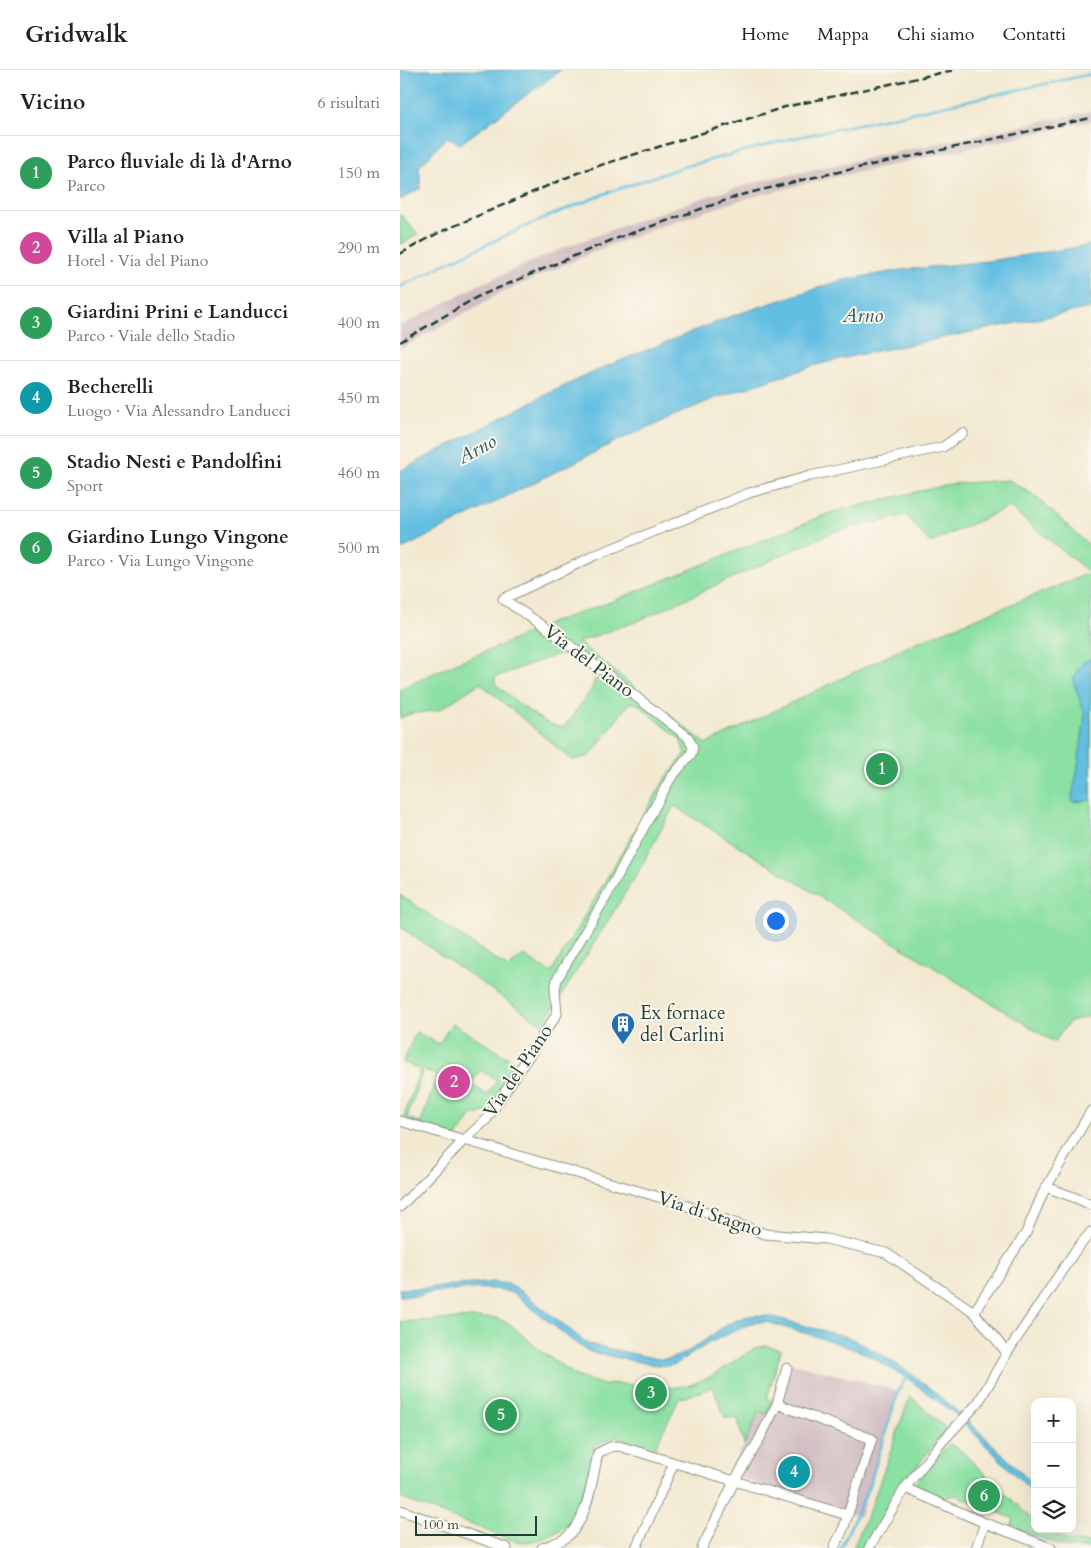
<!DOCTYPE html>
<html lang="it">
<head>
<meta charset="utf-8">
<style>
	body { margin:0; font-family:Cardo,serif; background:#f6f6f6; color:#222 }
	.controls { position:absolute; right:15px; bottom:15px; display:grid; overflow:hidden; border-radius:10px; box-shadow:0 5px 20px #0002 }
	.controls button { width:45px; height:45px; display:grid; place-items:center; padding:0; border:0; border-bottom:1px solid #e0e0e0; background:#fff; color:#222; font:25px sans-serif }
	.scale { position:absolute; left:15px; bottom:12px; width:122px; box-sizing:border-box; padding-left:5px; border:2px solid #1f3d34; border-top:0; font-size:14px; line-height:18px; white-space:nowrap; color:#1f3d34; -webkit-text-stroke:4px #fbf7ec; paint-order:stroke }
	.you { position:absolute; left:375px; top:850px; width:18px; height:18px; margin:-12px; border:4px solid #fff; border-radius:50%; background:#1a73e8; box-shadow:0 0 0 8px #1a73e833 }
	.badge { display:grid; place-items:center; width:32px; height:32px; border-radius:50%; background:#ea580c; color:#fff; font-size:16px; font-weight:700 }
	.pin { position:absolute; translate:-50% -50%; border:2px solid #fff; box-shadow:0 1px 5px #0006 }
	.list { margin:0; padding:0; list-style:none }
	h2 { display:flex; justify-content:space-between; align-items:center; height:65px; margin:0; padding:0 20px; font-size:21px }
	h2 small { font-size:16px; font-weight:400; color:#767676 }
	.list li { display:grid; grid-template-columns:32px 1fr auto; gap:15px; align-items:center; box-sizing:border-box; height:75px; padding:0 20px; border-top:1px solid #e0e0e0 }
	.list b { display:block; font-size:19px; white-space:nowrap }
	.list p { margin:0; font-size:16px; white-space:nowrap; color:#767676 }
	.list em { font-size:16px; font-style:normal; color:#767676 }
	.icon { flex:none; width:28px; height:28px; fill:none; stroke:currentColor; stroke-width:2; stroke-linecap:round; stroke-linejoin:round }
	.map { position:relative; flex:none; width:691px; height:1478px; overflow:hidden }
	header { display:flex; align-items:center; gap:30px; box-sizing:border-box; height:70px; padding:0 25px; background:#fff; border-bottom:1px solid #e0e0e0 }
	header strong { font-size:24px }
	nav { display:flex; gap:28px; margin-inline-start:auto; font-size:18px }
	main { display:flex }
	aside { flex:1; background:#fff }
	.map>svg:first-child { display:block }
</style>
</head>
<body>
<header>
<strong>Gridwalk</strong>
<nav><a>Home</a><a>Mappa</a><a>Chi siamo</a><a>Contatti</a></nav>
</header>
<main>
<aside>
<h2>Vicino<small>6 risultati</small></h2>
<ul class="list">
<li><span class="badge" style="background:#2e9e5b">1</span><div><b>Parco fluviale di là d'Arno</b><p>Parco</p></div><em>150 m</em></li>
<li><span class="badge" style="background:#d1479c">2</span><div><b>Villa al Piano</b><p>Hotel · Via del Piano</p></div><em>290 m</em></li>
<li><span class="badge" style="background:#2e9e5b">3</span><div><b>Giardini Prini e Landucci</b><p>Parco · Viale dello Stadio</p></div><em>400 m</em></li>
<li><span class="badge" style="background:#0f9aa8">4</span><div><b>Becherelli</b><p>Luogo · Via Alessandro Landucci</p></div><em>450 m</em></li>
<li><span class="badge" style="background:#2e9e5b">5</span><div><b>Stadio Nesti e Pandolfini</b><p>Sport</p></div><em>460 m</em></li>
<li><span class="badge" style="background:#2e9e5b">6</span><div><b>Giardino Lungo Vingone</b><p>Parco · Via Lungo Vingone</p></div><em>500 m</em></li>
</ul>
</aside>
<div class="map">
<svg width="691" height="1478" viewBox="0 0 691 1478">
	<rect width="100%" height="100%" fill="#fbf7ec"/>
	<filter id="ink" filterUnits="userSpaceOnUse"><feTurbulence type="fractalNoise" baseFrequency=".02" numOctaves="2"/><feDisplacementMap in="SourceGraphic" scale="10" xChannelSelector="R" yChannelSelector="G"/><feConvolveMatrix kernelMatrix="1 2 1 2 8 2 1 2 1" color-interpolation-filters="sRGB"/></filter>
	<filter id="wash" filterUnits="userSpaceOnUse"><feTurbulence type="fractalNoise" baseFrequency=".0096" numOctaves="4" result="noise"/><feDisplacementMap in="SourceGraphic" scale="20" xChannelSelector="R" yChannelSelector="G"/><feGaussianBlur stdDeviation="1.12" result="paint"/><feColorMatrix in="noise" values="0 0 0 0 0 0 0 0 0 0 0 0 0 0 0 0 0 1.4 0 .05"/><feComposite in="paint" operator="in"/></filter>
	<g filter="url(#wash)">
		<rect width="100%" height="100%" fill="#f3e9d1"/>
		<path fill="#d2bec3" d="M 691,41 L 691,51 L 404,114 L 337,131 L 267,154 L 205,177 L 99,224 L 0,279 L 0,256 L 83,213 L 163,178 L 241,149 L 305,127 L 368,109 Z
			M 385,1291 L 499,1321 L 460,1447 L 328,1404 L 344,1375 L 359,1341 L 368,1344 Z"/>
		<path fill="#8be0a3" stroke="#558e6c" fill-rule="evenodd" d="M 0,144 L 18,164 L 0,175 Z
			M 609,410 L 635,426 L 691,477 L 691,946 L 669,952 L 654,972 L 274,736 L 237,804 L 143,955 L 0,857 L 0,825 L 108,898 L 123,885 L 151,903 L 265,709 L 285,684 L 280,669 L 236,633 L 229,633 L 190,686 L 172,690 L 80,613 L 39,640 L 10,644 L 0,648 L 0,619 L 58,592 L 102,575 L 153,552 L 213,531 L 432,442 L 550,414 ZM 609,437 L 690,503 L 517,572 L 306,674 L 178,572 L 235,552 L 433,462 L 506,445 L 530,473 ZM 159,584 L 172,588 L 196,606 L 192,619 L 164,657 C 145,659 111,626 95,614 L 95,607 Z
			M 52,953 L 118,994 L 89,1041 L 71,1046 L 57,1067 L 3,1049 L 20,1000 L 3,992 L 16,962 L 39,974 ZM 23,1000 L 37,1005 L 21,1053 L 7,1048 ZM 80,1000 L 97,1010 L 87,1025 L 71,1014 Z
			M 73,1248 L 96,1248 L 110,1254 L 142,1282 L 178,1307 L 208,1316 L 209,1313 L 270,1318 L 290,1315 L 310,1307 L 355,1278 L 366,1276 L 381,1280 L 367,1328 L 372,1331 L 367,1344 L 359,1341 L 344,1375 L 338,1349 L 325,1348 L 313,1317 L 279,1329 L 254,1380 L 214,1367 L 195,1375 L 178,1442 C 166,1460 145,1471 123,1472 C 110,1472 95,1464 83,1459 C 55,1449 28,1438 0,1428 L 0,1252 Z
			M 510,1326 L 547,1359 L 509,1406 L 468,1478 L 453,1478 L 472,1434 Z
			M 549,1374 L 558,1378 L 635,1452 L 635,1459 L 645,1459 L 670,1471 L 691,1473 L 691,1478 L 668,1478 L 611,1457 L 614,1449 L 556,1425 L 542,1428 L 514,1415 Z"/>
		<path fill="#64bfe2" stroke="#427e8b" d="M 0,0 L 161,0 L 60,74 L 47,67 L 19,97 L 21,118 L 0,130 Z
			M 691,175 L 691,238 L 453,286 L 416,295 L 313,329 L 271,347 L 217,371 L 0,480 L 0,401 L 145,325 L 207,296 L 329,247 L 405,222 L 443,210 L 502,200 L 588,191 Z
			M 691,589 L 691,730 L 673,732 L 672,727 L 677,703 L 685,645 L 673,611 C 677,601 680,591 691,589 Z
			M 93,1212 L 108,1214 L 122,1222 L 188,1274 L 258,1289 C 292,1292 316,1252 349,1246 C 367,1243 387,1251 405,1256 C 421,1261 441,1263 456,1271 C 526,1305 580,1362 635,1416 L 635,1425 L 554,1343 L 507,1308 L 464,1283 L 434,1272 L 367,1252 L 354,1252 L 309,1273 L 276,1294 L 268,1296 L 250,1294 L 190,1282 L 178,1275 L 125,1233 C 108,1209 51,1222 26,1223 L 20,1226 L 0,1226 L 0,1219 C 31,1218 62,1215 93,1212 Z"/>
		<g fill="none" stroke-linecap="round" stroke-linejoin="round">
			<path stroke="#64bfe2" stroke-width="2.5" d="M 0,217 L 53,190 L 142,149 L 204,124 L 283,97 L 394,68 L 691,4
				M 441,1478 L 470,1413 L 498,1322 L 503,1312 L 509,1307"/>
		</g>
	</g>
	<g filter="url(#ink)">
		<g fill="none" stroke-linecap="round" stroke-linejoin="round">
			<g stroke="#899382" stroke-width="11">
				<path id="minor" d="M 0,1051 L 279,1133 L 365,1164 L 426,1169 L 486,1183 L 574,1242 L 607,1283
					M 646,1117 L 676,1128 L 691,1135
					M 0,1137 L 64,1070 L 86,1050 L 157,944 L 155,920 L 157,909 L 206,827 L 270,709 L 291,684 L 293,677 L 288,667 L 154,563 L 103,529 L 196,485 L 349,423 L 410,406 L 543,377 L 563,363
					M 574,1242 L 626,1163 L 643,1123 L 691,1041
					M 377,1334 L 387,1298
					M 505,1418 L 585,1453 L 651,1478
					M 0,1440 L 107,1478
					M 142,1478 C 149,1475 157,1473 164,1469 C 188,1453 192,1410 198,1383 L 210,1377 L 219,1376 L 447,1445
					M 236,1478 L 274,1393
					M 302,1478 L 335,1410 L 358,1372 L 377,1334 L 472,1369 L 444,1457 L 434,1478
					M 469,1478 L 505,1418 L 541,1373 L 578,1333 L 607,1283 L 675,1181 L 691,1162
					M 576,1478 L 585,1453"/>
			</g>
			<use href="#minor" stroke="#fff" stroke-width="9"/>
			<path stroke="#1f3d34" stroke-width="2.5" stroke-dasharray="8 4" stroke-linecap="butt" d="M 0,184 L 38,163 L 182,101 L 385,37 L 554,0
				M 0,272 L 77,227 L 212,170 L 341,125 L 406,109 L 691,48"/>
		</g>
	</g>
	<defs>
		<g id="building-pin" transform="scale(1.25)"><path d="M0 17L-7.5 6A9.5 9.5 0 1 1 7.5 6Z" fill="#1f6fb2" stroke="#fbf7ec"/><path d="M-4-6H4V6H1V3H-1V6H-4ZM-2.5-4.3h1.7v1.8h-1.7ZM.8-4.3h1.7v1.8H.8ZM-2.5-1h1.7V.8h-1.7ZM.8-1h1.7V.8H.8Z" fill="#fff"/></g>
	</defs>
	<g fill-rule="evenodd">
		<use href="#building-pin" x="223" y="954"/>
	</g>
	<g text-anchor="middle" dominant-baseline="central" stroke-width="4" stroke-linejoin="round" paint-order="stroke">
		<g font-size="19" fill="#1f3d34" stroke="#fbf7ec">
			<text transform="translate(189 591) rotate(37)">Via del Piano</text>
			<text transform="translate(118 1001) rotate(-56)">Via del Piano</text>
			<text transform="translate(310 1144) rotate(18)">Via di Stagno</text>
		</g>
		<g font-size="19" fill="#1f3d34" stroke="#fbf7ec" text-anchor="start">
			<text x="240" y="943">Ex fornace<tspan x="240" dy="22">del Carlini</tspan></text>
		</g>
		<g font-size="20" font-style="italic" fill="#305e60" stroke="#fbf7ec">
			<text x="463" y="245">Arno</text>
			<text transform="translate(77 379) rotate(-28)">Arno</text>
		</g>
	</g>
</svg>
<div class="controls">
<button>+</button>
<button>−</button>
<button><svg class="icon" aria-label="layers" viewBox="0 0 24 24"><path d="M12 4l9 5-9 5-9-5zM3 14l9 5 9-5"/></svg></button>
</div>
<div class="scale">100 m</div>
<div class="you"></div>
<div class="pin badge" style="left:482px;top:699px;background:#2e9e5b">1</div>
<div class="pin badge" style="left:54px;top:1012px;background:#d1479c">2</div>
<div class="pin badge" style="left:251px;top:1323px;background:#2e9e5b">3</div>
<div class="pin badge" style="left:394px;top:1402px;background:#0f9aa8">4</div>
<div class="pin badge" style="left:101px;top:1345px;background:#2e9e5b">5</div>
<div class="pin badge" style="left:584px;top:1426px;background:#2e9e5b">6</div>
</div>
</main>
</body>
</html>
